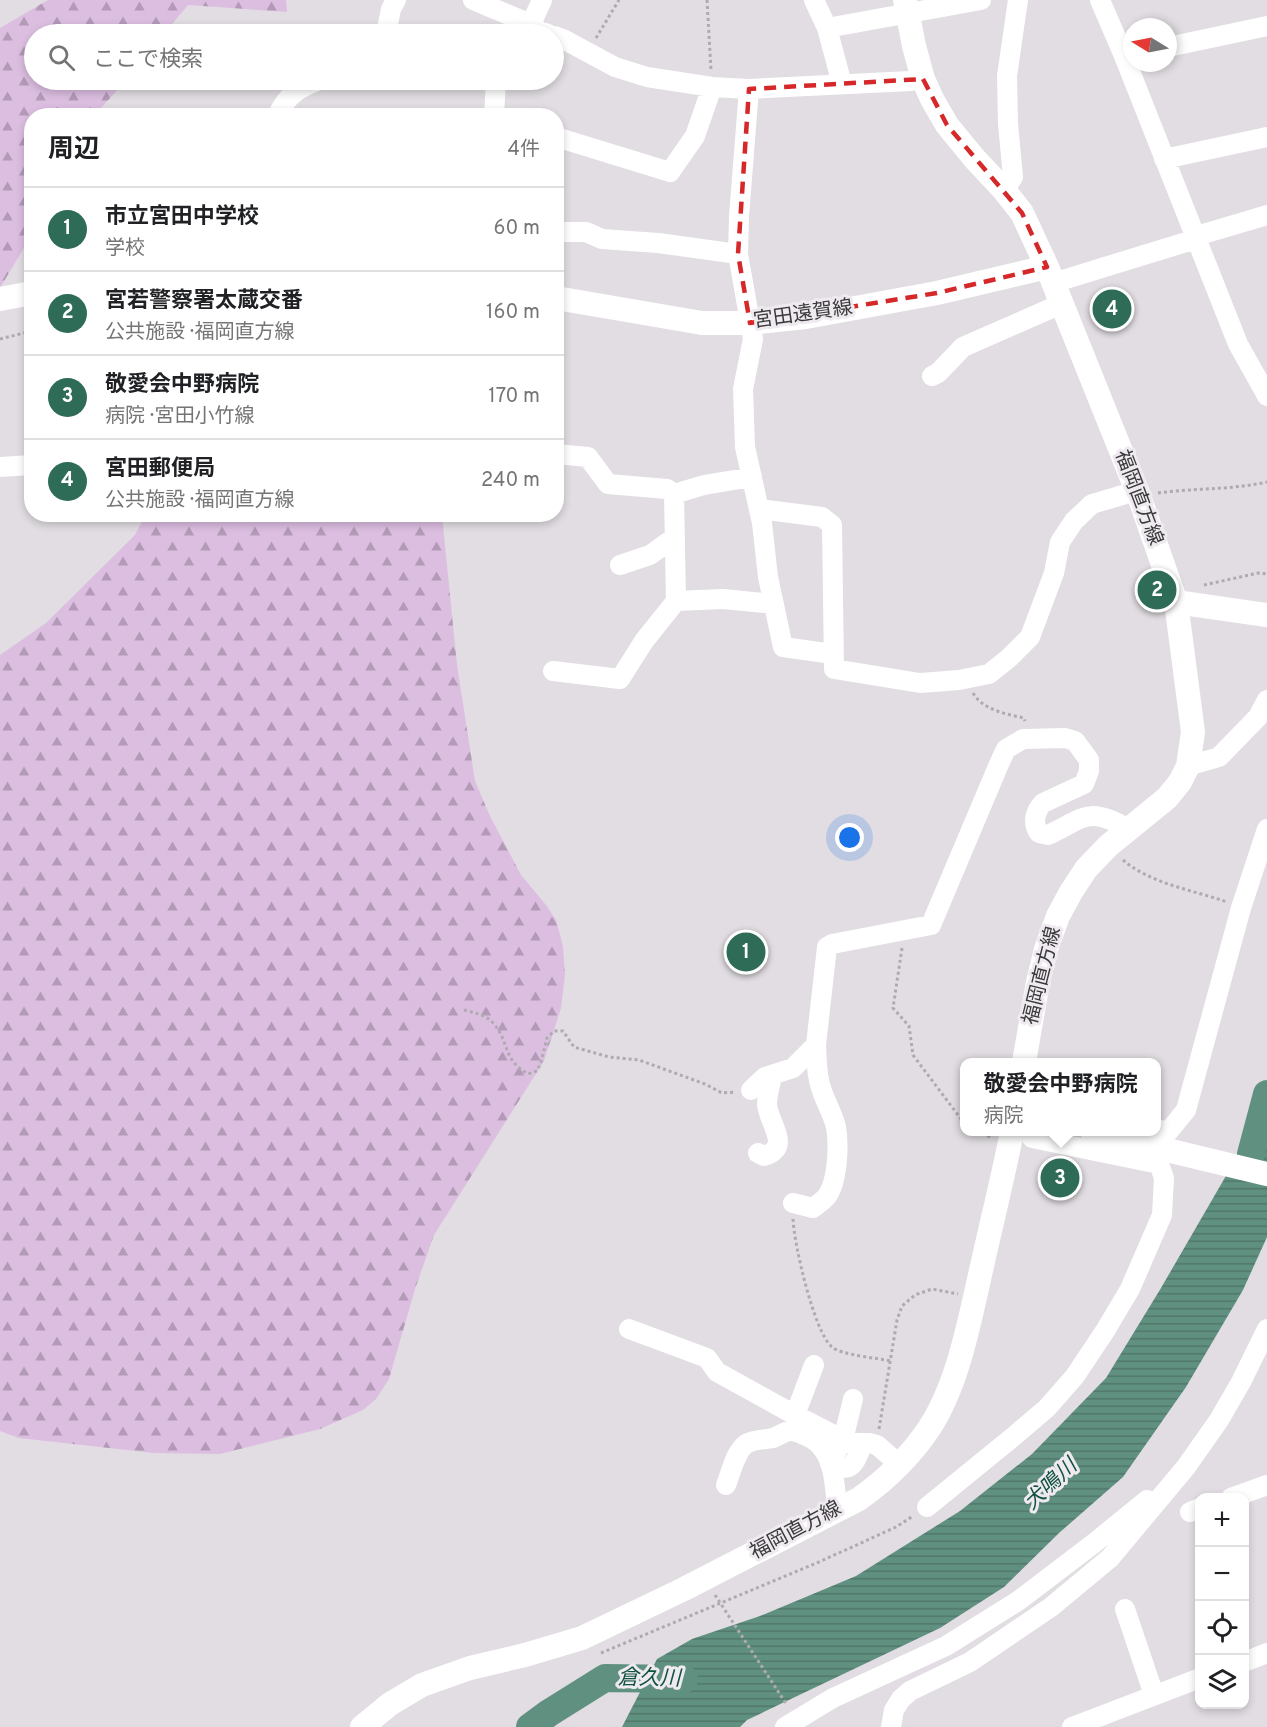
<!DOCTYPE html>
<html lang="ja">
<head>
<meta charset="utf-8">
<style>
	body { margin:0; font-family:Overpass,"Noto Sans JP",sans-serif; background:#f2f2f2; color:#202124 }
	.controls { position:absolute; right:18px; bottom:18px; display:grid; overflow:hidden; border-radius:12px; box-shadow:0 3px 9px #0003 }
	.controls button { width:54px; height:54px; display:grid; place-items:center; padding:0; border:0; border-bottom:2px solid #e0e0e0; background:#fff; color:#202124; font:30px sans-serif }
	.compass { position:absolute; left:1123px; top:18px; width:54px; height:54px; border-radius:50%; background:#fff; box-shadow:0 3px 9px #0003; rotate:280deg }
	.you { position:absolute; left:850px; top:838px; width:21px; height:21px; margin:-15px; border:4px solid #fff; border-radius:50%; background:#1a73e8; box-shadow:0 0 0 9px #1a73e833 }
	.badge { display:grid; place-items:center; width:39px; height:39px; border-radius:50%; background:#2e6c58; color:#fff; font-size:20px; font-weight:700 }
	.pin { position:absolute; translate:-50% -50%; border:3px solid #fff; box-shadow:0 2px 6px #0006 }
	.popup { position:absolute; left:960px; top:1058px; width:201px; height:78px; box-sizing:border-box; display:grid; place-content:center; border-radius:12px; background:#fff; filter:drop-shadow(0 2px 4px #0005); font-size:20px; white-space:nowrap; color:#757577 }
	.popup b { font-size:22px; color:#202124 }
	.popup::after { content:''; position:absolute; left:50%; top:100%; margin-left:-12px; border:12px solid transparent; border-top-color:#fff }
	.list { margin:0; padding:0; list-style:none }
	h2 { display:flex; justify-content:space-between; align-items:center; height:78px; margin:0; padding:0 24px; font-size:26px }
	h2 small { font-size:20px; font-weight:400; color:#757577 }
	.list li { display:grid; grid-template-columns:39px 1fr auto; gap:18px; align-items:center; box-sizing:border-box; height:84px; padding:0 24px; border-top:2px solid #e0e0e0 }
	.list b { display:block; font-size:22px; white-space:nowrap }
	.list p { margin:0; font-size:20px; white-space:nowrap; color:#757577 }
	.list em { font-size:20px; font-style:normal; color:#757577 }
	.icon { flex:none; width:33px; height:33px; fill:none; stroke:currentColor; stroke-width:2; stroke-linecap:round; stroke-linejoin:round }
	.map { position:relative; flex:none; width:1267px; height:1727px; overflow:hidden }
	.search { position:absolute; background:#fff; box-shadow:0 3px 9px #0003; left:24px; top:24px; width:540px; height:66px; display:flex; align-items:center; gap:15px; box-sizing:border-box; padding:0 21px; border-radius:33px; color:#757577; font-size:22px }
	.panel { position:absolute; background:#fff; box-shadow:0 3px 9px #0003; left:24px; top:108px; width:540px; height:414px; border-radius:24px }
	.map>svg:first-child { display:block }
</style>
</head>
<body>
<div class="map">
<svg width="1267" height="1727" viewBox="0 0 1267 1727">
	<defs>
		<pattern id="forest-firs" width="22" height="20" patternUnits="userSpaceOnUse" patternTransform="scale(1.5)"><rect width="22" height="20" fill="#dcbee1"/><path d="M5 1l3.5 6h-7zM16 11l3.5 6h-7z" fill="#b39bb8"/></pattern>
		<pattern id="water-rules" width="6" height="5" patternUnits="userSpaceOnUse" patternTransform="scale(1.5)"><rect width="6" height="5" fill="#609180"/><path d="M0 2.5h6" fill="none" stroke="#50776a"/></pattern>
	</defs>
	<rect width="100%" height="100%" fill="#e1dde2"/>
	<path fill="url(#forest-firs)" d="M 48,0 L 286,0 L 287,12 L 188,5 L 164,34 L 34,34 L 34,80 L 126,80 L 95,115 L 32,116 L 31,236 L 0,288 L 0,28 Z
		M 145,515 L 442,515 L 457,665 L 475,781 L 490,816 L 521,875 L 546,905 L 556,920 L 563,946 L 565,975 L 561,1008 L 544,1061 L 434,1235 L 415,1289 L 389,1379 L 376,1399 L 363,1410 L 320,1429 L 220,1454 L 154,1453 L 19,1438 L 0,1431 L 0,655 L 46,623 L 135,535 Z"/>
	<path fill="url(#water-rules)" d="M 1267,1105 L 1267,1237 L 1243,1290 L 1186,1387 L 1123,1477 L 1059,1533 L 1004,1587 L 940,1628 L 747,1720 L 740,1727 L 622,1727 L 657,1659 L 692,1639 L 760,1616 L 856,1576 L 960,1511 L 1032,1454 L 1106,1378 L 1161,1288 Z"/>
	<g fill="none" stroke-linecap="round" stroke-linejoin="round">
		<path stroke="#609180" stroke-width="28" d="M 1251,1154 L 1267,1094
			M 530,1727 L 549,1713 L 605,1678 L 684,1679"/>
		<path stroke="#aeabaf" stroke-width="3" stroke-dasharray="3 3" stroke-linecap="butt" d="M 707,0 L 711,70
			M 596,38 L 619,0
			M 0,339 L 32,331
			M 1158,493 C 1194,488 1232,490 1267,482
			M 1204,585 L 1258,573 L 1267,574
			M 973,693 C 983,710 1006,714 1024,718 L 1025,721
			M 1123,860 C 1151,884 1193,890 1227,902
			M 902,948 L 893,1008 L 909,1026 L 913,1055 L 964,1123
			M 464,1010 C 475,1013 487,1015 494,1024 C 510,1043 502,1059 528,1074 L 537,1071 L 541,1062 L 547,1038 L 554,1031 L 563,1031 L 574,1047 L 609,1057 L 639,1060 L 705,1084 L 722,1093 L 735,1092
			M 976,1132 L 991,1137
			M 793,1219 C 794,1244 814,1332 832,1347 C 841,1355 877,1358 891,1361
			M 879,1429 L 897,1320 L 902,1306 L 915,1295 L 932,1289 L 958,1294
			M 715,1595 L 787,1705
			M 601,1653 L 819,1562 L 896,1527 L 913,1516"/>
		<path stroke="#fff" stroke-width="20" d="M 473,0 L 531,24 L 539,31 L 548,34
			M 814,0 L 827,28 L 842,84
			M 1100,0 L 1124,56 L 1238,344 L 1267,396
			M 531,24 L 542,0
			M 827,28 L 981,0
			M 386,34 L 391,9 L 396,0
			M 554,36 L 565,40 L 615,67 L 647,77 L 712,87 L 749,89 L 911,81 L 923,79
			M 1168,47 L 1267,26
			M 749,89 L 739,216 L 738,254 L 753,339 L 743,389 L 745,447 L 762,523 L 768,577 L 783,647 L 833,654
			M 277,116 C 288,94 297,89 319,80
			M 494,116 L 496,80
			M 556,137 L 670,172 L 695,136 L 712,87
			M 1164,159 L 1267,137
			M 1004,190 L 1013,177 L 1008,124 L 1007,76 L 1018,0
			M 556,232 L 586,232 L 602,239 L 658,243 L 738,254
			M 1053,283 L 1196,239 L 1203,234 L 1267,215
			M 932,376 L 938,373 L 963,347 L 1061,304
			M 556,454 L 588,457 L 608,484 L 667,489 L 674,494
			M 0,467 L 32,465
			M 752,477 L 704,485 L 674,494 L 676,601 L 723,599 L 774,604
			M 759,509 L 822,517 L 832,525 L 834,669 L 920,683 L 959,680 L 989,674 L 1009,658 L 1030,637 L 1054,573 L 1060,542 L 1074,521 L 1092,504 L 1136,491
			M 620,565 L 650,555 L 675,537
			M 553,671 L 620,679 L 644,641 L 676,601
			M 1188,766 L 1219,757 L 1258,717 L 1267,700
			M 751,1090 L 765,1077 L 793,1068 L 816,1045 L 827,947 L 832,944 L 931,925 L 999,764 L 1006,749 L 1023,739 L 1065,738 L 1075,741 L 1089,760 L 1089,771 L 1084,784 L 1043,803 C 1035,811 1032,823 1039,833 L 1048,835 C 1086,817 1088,806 1129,829
			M 1156,1129 L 1168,1132 L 1186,1110 L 1241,908 L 1267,829
			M 758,1153 L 764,1156 C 793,1147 768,1123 767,1104 C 767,1094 771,1084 772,1075
			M 793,1203 L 813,1208 C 818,1204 824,1200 827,1196 C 838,1181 839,1144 836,1127 C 833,1114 826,1103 822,1091 C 816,1076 817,1060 816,1045
			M 629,1329 L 707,1358 L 717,1372 L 795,1415 L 849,1443 L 870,1443 L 877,1445 L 900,1465
			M 795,1415 L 814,1365
			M 837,1451 L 838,1447 L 843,1440 L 853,1399
			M 830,1464 C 853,1475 855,1462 863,1443
			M 726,1485 C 731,1473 735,1452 746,1444 C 754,1439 764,1440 773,1438 C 779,1436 785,1431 790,1431 C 794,1431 800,1433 804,1435 C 834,1445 835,1482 837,1510
			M 1231,1498 L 1267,1485
			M 927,1507 L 1013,1437 L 1047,1408 L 1075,1376 L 1105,1331 L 1130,1289 L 1162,1215 L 1164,1178 L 1159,1164 L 1032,1138 L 1028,1132
			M 1190,1512 L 1200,1508
			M 1125,1609 L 1154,1695
			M 1244,1662 L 1267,1653
			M 785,1727 L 833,1698 L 946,1646 L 1018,1601 L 1093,1544 L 1147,1500
			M 891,1727 L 894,1710 L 901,1699 L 910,1691 L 970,1662 L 1051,1607 L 1110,1558 L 1186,1467 L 1219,1420 L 1241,1382 L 1267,1329
			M 1072,1727 L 1200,1678"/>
		<path stroke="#fff" stroke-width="24" d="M 905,0 L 914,46 L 923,79 L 932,99 L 947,125 L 974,158 L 1004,190 L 1022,213 L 1047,267 L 1139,496 L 1176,602 L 1193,732 L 1188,766 L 1180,782 L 1167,798 L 1108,846 L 1086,869 L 1071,892 L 1058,916 L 1046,949 L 1038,982 L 1024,1062
			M 556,298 L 702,323 L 750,323 L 806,317 L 937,293 L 1047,267
			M 0,299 L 32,293
			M 1176,602 L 1267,615
			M 1092,1132 L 1267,1174
			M 362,1727 L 390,1704 L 422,1685 L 470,1668 L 525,1655 L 582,1638 L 684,1589 L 859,1499 C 887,1479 911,1456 930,1427 C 959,1382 970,1318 982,1266 C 992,1221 1003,1177 1012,1132"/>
	</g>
	<path fill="none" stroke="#d62828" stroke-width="4.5" stroke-dasharray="12 8" stroke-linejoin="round" d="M 923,79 L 947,125 L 1022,213 L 1047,267 L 937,293 L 750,323 L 738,254 L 749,89 Z"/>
	<g text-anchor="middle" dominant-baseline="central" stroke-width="6" stroke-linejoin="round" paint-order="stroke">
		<g font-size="20" fill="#3a393b" stroke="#efeaef">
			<text transform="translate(803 315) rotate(-8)">宮田遠賀線</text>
			<text transform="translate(1138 498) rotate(69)">福岡直方線</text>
			<text transform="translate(1043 976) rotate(-76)">福岡直方線</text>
			<text transform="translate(796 1531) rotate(-28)">福岡直方線</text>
		</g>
		<g font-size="21" font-style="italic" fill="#105341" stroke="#efeaef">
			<text transform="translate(1051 1485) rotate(-43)">犬鳴川</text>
			<text transform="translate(649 1679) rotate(1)">倉久川</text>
		</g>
	</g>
</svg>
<div class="controls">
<button>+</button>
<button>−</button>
<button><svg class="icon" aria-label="locate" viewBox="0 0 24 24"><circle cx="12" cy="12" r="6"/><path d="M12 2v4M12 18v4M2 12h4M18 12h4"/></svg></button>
<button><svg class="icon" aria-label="layers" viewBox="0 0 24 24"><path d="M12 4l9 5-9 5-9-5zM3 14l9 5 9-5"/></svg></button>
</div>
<svg class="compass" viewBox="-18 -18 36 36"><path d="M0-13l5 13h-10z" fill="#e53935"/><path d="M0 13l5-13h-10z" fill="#757577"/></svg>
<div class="you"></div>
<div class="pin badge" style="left:746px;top:952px">1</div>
<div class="pin badge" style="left:1157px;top:590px">2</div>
<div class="pin badge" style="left:1060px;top:1178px">3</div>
<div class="popup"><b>敬愛会中野病院</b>病院</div>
<div class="pin badge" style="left:1112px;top:309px">4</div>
<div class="search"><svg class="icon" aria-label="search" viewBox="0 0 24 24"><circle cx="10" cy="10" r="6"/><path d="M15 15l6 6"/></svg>ここで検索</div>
<section class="panel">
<h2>周辺<small>4件</small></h2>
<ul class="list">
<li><span class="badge">1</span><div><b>市立宮田中学校</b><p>学校</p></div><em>60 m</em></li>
<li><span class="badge">2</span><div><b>宮若警察署太蔵交番</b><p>公共施設 · 福岡直方線</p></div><em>160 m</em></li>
<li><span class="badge">3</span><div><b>敬愛会中野病院</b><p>病院 · 宮田小竹線</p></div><em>170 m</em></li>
<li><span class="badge">4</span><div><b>宮田郵便局</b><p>公共施設 · 福岡直方線</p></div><em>240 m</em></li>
</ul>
</section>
</div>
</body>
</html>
